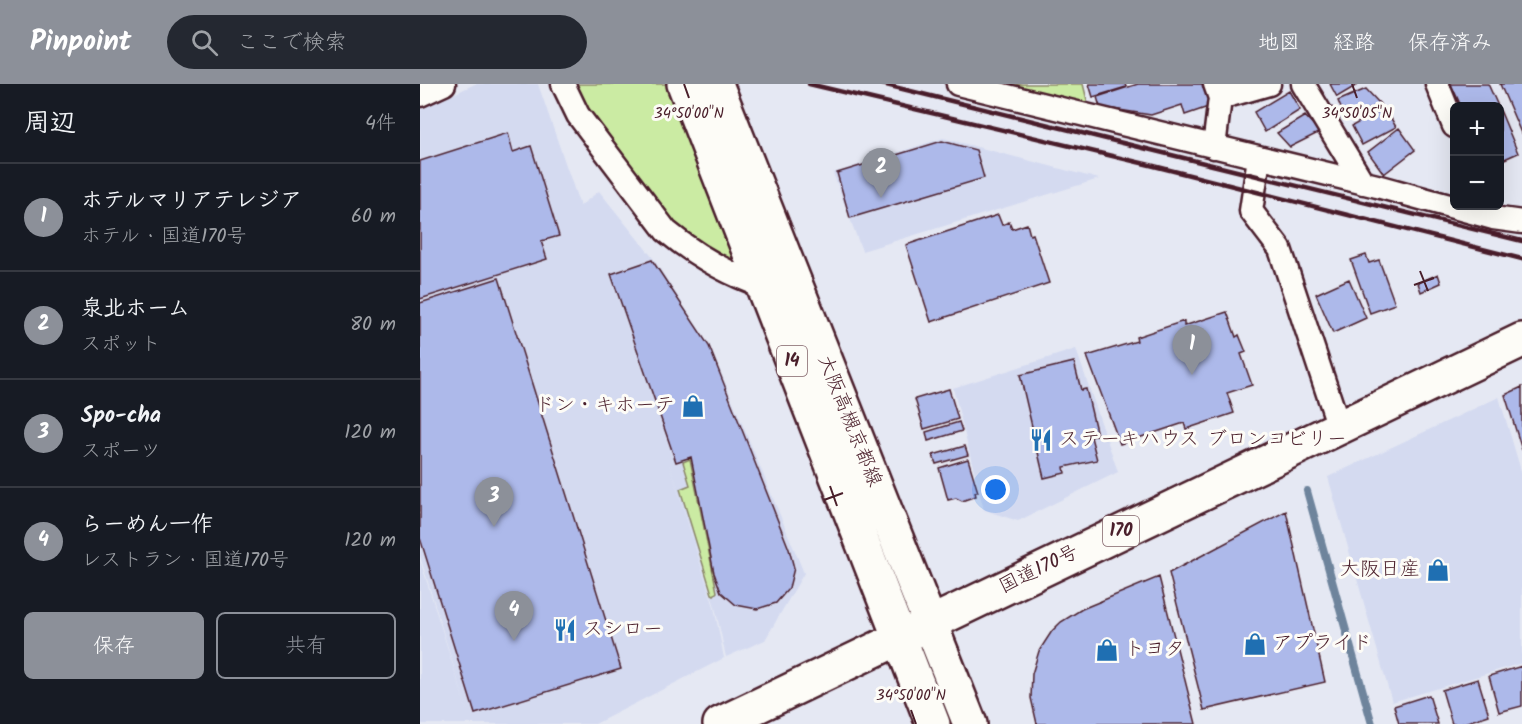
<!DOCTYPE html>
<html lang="ja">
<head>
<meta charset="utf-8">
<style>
	body { margin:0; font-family:Kalam,"Klee One",sans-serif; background:#242831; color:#f1f3f6 }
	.controls { position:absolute; right:18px; top:18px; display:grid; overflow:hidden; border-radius:9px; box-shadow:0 6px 24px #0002 }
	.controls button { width:54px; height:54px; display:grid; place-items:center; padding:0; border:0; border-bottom:2px solid #363941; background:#171b24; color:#f1f3f6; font:30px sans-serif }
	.you { position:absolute; left:576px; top:406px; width:21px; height:21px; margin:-15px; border:4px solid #fff; border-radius:50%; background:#1a73e8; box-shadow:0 0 0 9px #1a73e833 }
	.badge { display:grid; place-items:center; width:39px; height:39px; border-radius:50%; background:#8c9099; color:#fff; font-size:20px; font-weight:700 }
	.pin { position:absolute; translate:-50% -50px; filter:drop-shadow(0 2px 3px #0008) }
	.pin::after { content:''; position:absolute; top:32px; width:21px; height:18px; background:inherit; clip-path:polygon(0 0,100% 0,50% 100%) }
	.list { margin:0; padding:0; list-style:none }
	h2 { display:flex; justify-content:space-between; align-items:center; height:78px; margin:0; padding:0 24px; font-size:26px }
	h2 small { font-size:20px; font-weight:400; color:#9ea1a6 }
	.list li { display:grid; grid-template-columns:39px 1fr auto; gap:18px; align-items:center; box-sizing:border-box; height:108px; padding:0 24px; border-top:2px solid #363941 }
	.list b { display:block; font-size:22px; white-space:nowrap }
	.list p { margin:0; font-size:20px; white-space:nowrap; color:#9ea1a6 }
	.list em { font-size:20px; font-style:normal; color:#9ea1a6 }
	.actions { display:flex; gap:12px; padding:18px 24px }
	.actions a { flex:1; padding:14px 0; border:2px solid #8c9099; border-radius:9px; text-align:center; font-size:21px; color:#8c9099 }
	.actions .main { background:#8c9099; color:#fff }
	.icon { flex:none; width:33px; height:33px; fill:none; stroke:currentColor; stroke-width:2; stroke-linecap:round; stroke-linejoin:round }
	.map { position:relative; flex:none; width:1102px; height:640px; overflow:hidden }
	header { display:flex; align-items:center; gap:36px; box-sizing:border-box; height:84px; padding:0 30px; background:#8c9099; color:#fff }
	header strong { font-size:28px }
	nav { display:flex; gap:33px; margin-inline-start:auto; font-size:21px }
	.search { width:420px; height:54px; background:#242831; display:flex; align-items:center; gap:15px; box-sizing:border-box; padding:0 21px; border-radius:33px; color:#9ea1a6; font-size:22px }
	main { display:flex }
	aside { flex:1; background:#171b24 }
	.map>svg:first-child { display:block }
</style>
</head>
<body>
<header>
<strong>Pinpoint</strong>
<div class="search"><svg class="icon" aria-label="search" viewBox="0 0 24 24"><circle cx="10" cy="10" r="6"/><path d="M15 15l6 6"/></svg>ここで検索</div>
<nav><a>地図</a><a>経路</a><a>保存済み</a></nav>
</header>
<main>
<aside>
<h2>周辺<small>4件</small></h2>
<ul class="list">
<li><span class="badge">1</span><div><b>ホテルマリアテレジア</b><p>ホテル · 国道170号</p></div><em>60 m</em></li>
<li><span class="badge">2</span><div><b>泉北ホーム</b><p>スポット</p></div><em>80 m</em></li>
<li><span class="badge">3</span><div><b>Spo-cha</b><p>スポーツ</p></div><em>120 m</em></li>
<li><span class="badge">4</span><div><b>らーめん一作</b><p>レストラン · 国道170号</p></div><em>120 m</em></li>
</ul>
<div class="actions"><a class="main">保存</a><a>共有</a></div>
</aside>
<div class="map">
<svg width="1102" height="640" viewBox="0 0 1102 640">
	<rect width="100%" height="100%" fill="#e5e8f3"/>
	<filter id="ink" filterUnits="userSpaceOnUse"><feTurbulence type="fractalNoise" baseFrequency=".0167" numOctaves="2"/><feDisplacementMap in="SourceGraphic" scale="12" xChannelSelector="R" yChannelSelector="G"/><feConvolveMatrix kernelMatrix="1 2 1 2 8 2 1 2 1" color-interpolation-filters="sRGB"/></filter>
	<g filter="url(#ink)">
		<path fill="#d4daf0" d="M 55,0 L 118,0 L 160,122 L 179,107 L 233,174 L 290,262 L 384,489 L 345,556 L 306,573 L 295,523 L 249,378 L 294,523 L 304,574 L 175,640 L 0,640 L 0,476 L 48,629 L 0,472 L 0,26 Z
			M 523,54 L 679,95 L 442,167 L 413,89 Z
			M 656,265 L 698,388 L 598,437 L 564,426 L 533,304 Z
			M 1079,313 L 1102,390 L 1102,579 L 972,618 L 908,393 Z"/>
		<path fill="#cbeba3" stroke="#8a8567" stroke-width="1.5" d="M 154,0 L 247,0 L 315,177 L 310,179 L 251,137 L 172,35 Z
			M 584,0 L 663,0 L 668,20 Z
			M 270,375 L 297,508 L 294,511 L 292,510 L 260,405 L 270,401 L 263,378 Z"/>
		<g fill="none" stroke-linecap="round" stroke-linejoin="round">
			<path stroke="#6e849c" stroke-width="8" d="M 887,407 L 952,640"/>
		</g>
		<path fill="#adb9ea" stroke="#4a1f2b" stroke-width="1.5" d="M 669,0 L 705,0 L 706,3 L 673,13 Z
			M 718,0 L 784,0 L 791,22 L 765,31 L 762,21 L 731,31 L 680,23 L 677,13 Z
			M 910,0 L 939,0 L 917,13 Z
			M 1031,0 L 1068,0 L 1078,22 L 1041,22 Z
			M 1080,0 L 1102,0 L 1102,49 L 1101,49 Z
			M 946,5 L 960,20 L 926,36 L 918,17 Z
			M 869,7 L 880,26 L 845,48 L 834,28 Z
			M 965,24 L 976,43 L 942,61 L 932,42 Z
			M 1080,26 L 1098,69 L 1080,77 Z
			M 885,32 L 900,48 L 870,63 L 857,49 Z
			M 979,44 L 995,66 L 964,90 L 948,68 Z
			M 88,49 L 93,68 L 111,62 L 139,152 L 121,157 L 127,175 L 0,215 L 0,77 Z
			M 522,57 L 556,66 L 564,94 L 430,134 L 417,89 Z
			M 578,131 L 582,141 L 589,138 L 592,145 L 607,140 L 610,151 L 613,150 L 629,199 L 511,238 L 486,161 Z
			M 946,171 L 949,179 L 959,176 L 975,220 L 950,229 L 931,176 Z
			M 232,176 L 289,262 L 369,465 L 374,484 L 369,504 L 356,519 L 337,525 L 316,521 L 301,508 L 294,489 L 271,373 L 256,378 L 191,190 Z
			M 1018,190 L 1021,199 L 1001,208 L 998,199 Z
			M 79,194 L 201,585 L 55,630 L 0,454 L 0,219 Z
			M 929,195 L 946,234 L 913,249 L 896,210 Z
			M 807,228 L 816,253 L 819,251 L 826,268 L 821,270 L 832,301 L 807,309 L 814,329 L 766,345 L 764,339 L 700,360 L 667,272 L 717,257 L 716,253 L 764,237 L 764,242 Z
			M 654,278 L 661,306 L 666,305 L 677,351 L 671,353 L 677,376 L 644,383 L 645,389 L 624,394 L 600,291 Z
			M 1102,303 L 1102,366 L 1085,311 Z
			M 529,305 L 538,335 L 504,345 L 495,315 Z
			M 539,338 L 542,347 L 508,357 L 506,348 Z
			M 545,362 L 548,371 L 516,380 L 513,371 Z
			M 548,375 L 558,408 L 555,408 L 556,412 L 542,417 L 536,414 L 528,416 L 519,384 Z
			M 866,427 L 905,598 L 784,626 L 749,489 Z
			M 739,493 L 776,640 L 617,640 L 611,614 L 612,590 L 619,567 L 632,547 L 641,538 L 662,525 Z
			M 1102,582 L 1102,622 L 1079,628 L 1069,592 Z
			M 1058,595 L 1069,631 L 1041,640 L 1032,640 L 1022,606 Z
			M 1009,611 L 1018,640 L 979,640 L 974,622 Z"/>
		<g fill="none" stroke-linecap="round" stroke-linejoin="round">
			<g stroke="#4a1f2b" stroke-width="27">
				<path id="minor" d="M 143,0 L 158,31 L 246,147 C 275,171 308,190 343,202
					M 538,0 L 957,102 L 1073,134 L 1102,138
					M 795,0 L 800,14 L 849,0
					M 883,0 L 943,99
					M 1017,0 L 1034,42
					M 0,11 L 24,0
					M 794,63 L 800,14
					M 839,74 L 831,127 L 860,165 L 919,343"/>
			</g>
			<g stroke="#4a1f2b" stroke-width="38">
				<path id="primary" d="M 264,0 L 513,640
					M 296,0 L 550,640"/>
			</g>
			<g stroke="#4a1f2b" stroke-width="38">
				<path id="trunk" d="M 300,640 L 1102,256"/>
			</g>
			<use href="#minor" stroke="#fdfcf7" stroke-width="22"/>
			<use href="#primary" stroke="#fdfcf7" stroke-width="33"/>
			<use href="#trunk" stroke="#fdfcf7" stroke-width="33"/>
			<path stroke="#4a1f2b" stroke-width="4.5" d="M 389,0 L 730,81 L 1102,175
				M 462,0 L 1102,157"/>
		</g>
	</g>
	<path fill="none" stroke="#4a1f2b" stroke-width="2" d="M 264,0 L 269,14M 932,0 L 937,14M 1000,187 L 1008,207M 994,201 L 1014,194M 410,402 L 417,422M 404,416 L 423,409M 491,626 L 496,640"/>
	<defs>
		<g id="shop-bare" transform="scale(1.8)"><path d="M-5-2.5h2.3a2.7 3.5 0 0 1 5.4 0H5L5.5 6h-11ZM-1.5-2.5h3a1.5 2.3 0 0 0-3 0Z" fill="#1f6fb2" stroke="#fdfcf7" stroke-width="2.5" paint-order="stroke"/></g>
		<g id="restaurant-bare" transform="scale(1.8)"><path d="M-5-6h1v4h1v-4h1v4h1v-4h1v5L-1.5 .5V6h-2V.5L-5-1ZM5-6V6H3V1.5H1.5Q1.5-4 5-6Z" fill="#1f6fb2" stroke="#fdfcf7" stroke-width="2.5" paint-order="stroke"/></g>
	</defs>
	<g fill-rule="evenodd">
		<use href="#shop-bare" x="273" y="322"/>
		<use href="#restaurant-bare" x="621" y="356"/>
		<use href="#shop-bare" x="1018" y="486"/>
		<use href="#restaurant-bare" x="145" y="546"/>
		<use href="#shop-bare" x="835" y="560"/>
		<use href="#shop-bare" x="687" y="566"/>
	</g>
	<g text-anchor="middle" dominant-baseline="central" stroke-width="6" stroke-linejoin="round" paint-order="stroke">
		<g fill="#fdfcf7" stroke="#806168" stroke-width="1.5">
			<rect x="357" y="262" width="30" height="30" rx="4.5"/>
			<rect x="683" y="432" width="36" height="30" rx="4.5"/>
		</g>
		<g font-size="18" font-weight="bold" fill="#4a1f2b">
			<text x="372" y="277">14</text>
			<text x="701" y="447">170</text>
		</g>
		<g font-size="20" fill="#4a1f2b" stroke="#fdfcf7" text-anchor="start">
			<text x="255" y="322" text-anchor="end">ドン・キホーテ</text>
			<text x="639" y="356">ステーキハウス ブロンコビリー</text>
			<text x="1000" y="486" text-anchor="end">大阪日産</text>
			<text x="163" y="546">スシロー</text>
			<text x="853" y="560">アプライド</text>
			<text x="705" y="566">トヨタ</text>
		</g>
		<g font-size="20" fill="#4a1f2b" stroke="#fdfcf7">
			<text transform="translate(429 337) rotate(68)">大阪高槻京都線</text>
			<text transform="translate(619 486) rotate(-26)">国道170号</text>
		</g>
	</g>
	<g font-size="15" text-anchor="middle" fill="#4a1f2b" stroke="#fdfcf7" stroke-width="6" stroke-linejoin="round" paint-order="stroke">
		<text x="937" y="34">34°50'05"N</text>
		<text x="269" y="34">34°50'00"N</text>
		<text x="491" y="616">34°50'00"N</text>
	</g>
</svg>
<div class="controls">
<button>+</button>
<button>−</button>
</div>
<div class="you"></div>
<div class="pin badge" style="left:772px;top:291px">1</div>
<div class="pin badge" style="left:461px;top:114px">2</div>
<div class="pin badge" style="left:74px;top:443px">3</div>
<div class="pin badge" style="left:94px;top:557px">4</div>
</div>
</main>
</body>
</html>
